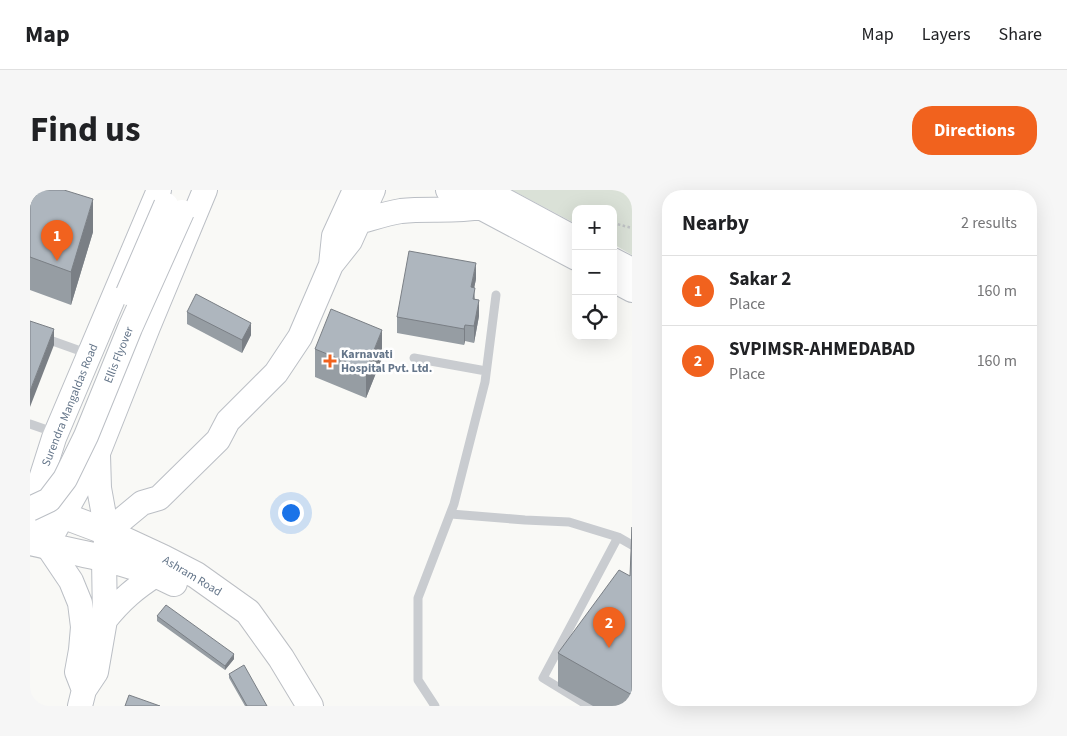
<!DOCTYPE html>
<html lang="en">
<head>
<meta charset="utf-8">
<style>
	body { margin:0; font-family:"Source Sans 3",sans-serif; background:#f6f6f6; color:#202124 }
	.controls { position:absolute; right:15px; top:15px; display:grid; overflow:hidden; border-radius:10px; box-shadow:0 5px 20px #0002 }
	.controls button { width:45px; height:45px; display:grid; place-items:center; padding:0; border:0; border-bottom:1px solid #e0e0e0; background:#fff; color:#202124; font:25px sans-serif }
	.you { position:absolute; left:260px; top:322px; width:18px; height:18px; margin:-12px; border:4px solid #fff; border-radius:50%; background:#1a73e8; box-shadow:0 0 0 8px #1a73e833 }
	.badge { display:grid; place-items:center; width:32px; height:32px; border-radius:50%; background:#f1621e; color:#fff; font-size:16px; font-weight:700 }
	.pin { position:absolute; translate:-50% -41px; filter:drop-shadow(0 1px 2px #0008) }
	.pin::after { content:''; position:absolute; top:26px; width:18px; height:15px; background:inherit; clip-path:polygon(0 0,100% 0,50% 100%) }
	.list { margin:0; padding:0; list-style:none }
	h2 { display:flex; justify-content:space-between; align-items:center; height:65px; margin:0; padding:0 20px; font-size:21px }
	h2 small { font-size:16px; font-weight:400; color:#757577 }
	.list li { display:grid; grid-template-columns:32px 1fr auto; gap:15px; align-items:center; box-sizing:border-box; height:70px; padding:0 20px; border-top:1px solid #e0e0e0 }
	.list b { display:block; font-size:19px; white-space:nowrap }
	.list p { margin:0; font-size:16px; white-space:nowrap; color:#757577 }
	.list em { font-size:16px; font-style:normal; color:#757577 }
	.icon { flex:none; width:28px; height:28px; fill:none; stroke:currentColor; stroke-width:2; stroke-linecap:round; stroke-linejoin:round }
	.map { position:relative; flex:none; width:602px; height:516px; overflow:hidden; border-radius:20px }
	header { display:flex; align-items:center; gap:30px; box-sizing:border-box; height:70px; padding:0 25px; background:#fff; border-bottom:1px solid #e0e0e0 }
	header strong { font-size:24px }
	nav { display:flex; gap:28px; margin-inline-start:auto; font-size:18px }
	.intro { display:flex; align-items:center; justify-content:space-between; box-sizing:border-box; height:120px; padding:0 30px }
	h1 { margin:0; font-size:35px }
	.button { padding:12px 22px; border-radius:20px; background:#f1621e; color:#fff; font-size:18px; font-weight:700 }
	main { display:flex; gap:30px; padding:0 30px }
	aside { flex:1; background:#fff; border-radius:20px; box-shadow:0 5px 20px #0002 }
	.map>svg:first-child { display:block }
</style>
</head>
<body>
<header>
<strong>Map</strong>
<nav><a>Map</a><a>Layers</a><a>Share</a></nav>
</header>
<div class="intro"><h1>Find us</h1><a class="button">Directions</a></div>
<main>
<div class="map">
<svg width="602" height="516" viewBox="0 0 602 516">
	<rect width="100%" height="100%" fill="#f9f9f6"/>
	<path fill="#dae1d7" d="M 482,0 L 602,0 L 602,65 L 583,54 L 583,19 L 546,19 L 546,34 Z"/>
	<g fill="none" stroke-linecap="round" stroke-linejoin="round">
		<g stroke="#bbbfc5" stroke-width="26">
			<path id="secondary" d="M 418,0 L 546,68
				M 455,0 L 546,49
				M 329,32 C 343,28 357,23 371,21 C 398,18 424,22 451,17
				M 583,70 L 602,80
				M 301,75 L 304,46 L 325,0
				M 583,90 L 602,100
				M 77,342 L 112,313 L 129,308 L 188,250 L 198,231 L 246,183 L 270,147 L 301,75 L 320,51 L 343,0
				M 16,356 L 68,263 L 118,137 L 175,0
				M 75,430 C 91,410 105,398 127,384
				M 54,500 L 66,482 L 75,430 L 74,369 L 77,342 L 69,298 L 68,265
				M 50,516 L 54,500 L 47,482 L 51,460 L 53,437 L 50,413 L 41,391 L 10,345 L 3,314 L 24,248 L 129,0"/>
		</g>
		<g stroke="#bcbfc4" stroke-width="28">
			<path id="primary" d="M 0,313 L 77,342 L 133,368 L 166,385 L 218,422 L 251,468 L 280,516
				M 0,352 C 49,364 100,370 144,393"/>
		</g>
		<path stroke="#c0c3c5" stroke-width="2.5" stroke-dasharray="2.5 2.5" stroke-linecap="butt" d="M 583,33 L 602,38"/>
		<path stroke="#c9ccd0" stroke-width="9" d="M 0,143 L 59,164
			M 384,168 L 456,181
			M 0,234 L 26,243
			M 421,324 L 495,330 L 539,332 L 588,347
			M 405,516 L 388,490 L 388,408 L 424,314 L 455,192 L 466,105
			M 559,516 L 513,488 L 588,347 L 602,355"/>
		<use href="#secondary" stroke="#fff" stroke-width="24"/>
		<use href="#primary" stroke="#fff" stroke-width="26"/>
		<g stroke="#bbbfc5" stroke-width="26" stroke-linecap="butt">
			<path id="secondary-bridge" d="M 98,103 L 136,15
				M 0,319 L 19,310 L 35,289 L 56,246 L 100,138 L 152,22"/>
		</g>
		<use href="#secondary-bridge" stroke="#fff" stroke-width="24"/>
	</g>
	<path fill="#969da3" d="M 0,0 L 63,42 L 41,115 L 0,100 Z
		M 446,89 L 444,98 L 445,109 L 449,126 L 444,153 L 435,151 L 434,155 L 367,143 L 367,127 Z
		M 157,122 L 221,145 L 212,163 L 157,134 Z
		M 285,159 L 352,168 L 336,208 L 285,187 Z
		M 602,337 L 602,516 L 563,516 L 528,496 L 528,463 L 600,386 Z
		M 127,426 L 204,469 L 195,480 L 127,431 Z
		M 199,484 L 237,516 L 215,516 L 199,488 Z"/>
	<path fill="#7a7f85" d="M 63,9 L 63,42 L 41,115 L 41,82 Z
		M 446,73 L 446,89 L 441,113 L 441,97 Z
		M 449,110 L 449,126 L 444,153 L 444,136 Z
		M 221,133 L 221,145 L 212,163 L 212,150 Z
		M 435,135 L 435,151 L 434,155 L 434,139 Z
		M 24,139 L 24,155 L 0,217 L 0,201 Z
		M 352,140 L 352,168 L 336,208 L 336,180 Z
		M 204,464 L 204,469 L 195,480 L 195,476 Z"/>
	<path fill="#aeb6be" stroke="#7a7f85" d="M 0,0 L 34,0 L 63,9 L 41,82 L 0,67 Z
		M 379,61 L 446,73 L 441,97 L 445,98 L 443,109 L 449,110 L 444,136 L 435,135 L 434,139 L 367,127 Z
		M 166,104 L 221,133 L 212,150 L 157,122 Z
		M 301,119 L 352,140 L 336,180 L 285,159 Z
		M 0,131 L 24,139 L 0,201 Z
		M 602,337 L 602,505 L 528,463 L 589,380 L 600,386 Z
		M 136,415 L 204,464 L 195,476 L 127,426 Z
		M 214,475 L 237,516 L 217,516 L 199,484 Z
		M 99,505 L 130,516 L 95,516 Z"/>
	<path fill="#f1621e" stroke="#fff" stroke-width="2" d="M297.5 163.5h5v5h5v5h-5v5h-5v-5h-5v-5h5z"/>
	<g text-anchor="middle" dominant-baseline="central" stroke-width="5" stroke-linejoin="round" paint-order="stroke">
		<g font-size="12" font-weight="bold" fill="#65768a" stroke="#fff" text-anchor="start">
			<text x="311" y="164">Karnavati<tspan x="311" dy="14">Hospital Pvt. Ltd.</tspan></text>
		</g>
		<g font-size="12" fill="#65768a" stroke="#fff">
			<text transform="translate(89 165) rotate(-68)">Ellis Flyover</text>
			<text transform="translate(40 215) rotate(-68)">Surendra Mangaldas Road</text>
			<text transform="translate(162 386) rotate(31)">Ashram Road</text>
		</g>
	</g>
</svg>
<div class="controls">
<button>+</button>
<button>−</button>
<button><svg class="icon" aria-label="locate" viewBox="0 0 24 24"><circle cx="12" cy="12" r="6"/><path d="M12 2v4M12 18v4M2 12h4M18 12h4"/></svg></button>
</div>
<div class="you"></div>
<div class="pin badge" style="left:27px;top:71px">1</div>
<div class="pin badge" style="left:579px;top:458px">2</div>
</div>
<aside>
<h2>Nearby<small>2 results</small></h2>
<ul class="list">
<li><span class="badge">1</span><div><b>Sakar 2</b><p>Place</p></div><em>160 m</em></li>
<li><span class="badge">2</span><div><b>SVPIMSR-AHMEDABAD</b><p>Place</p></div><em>160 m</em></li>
</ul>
</aside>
</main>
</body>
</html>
